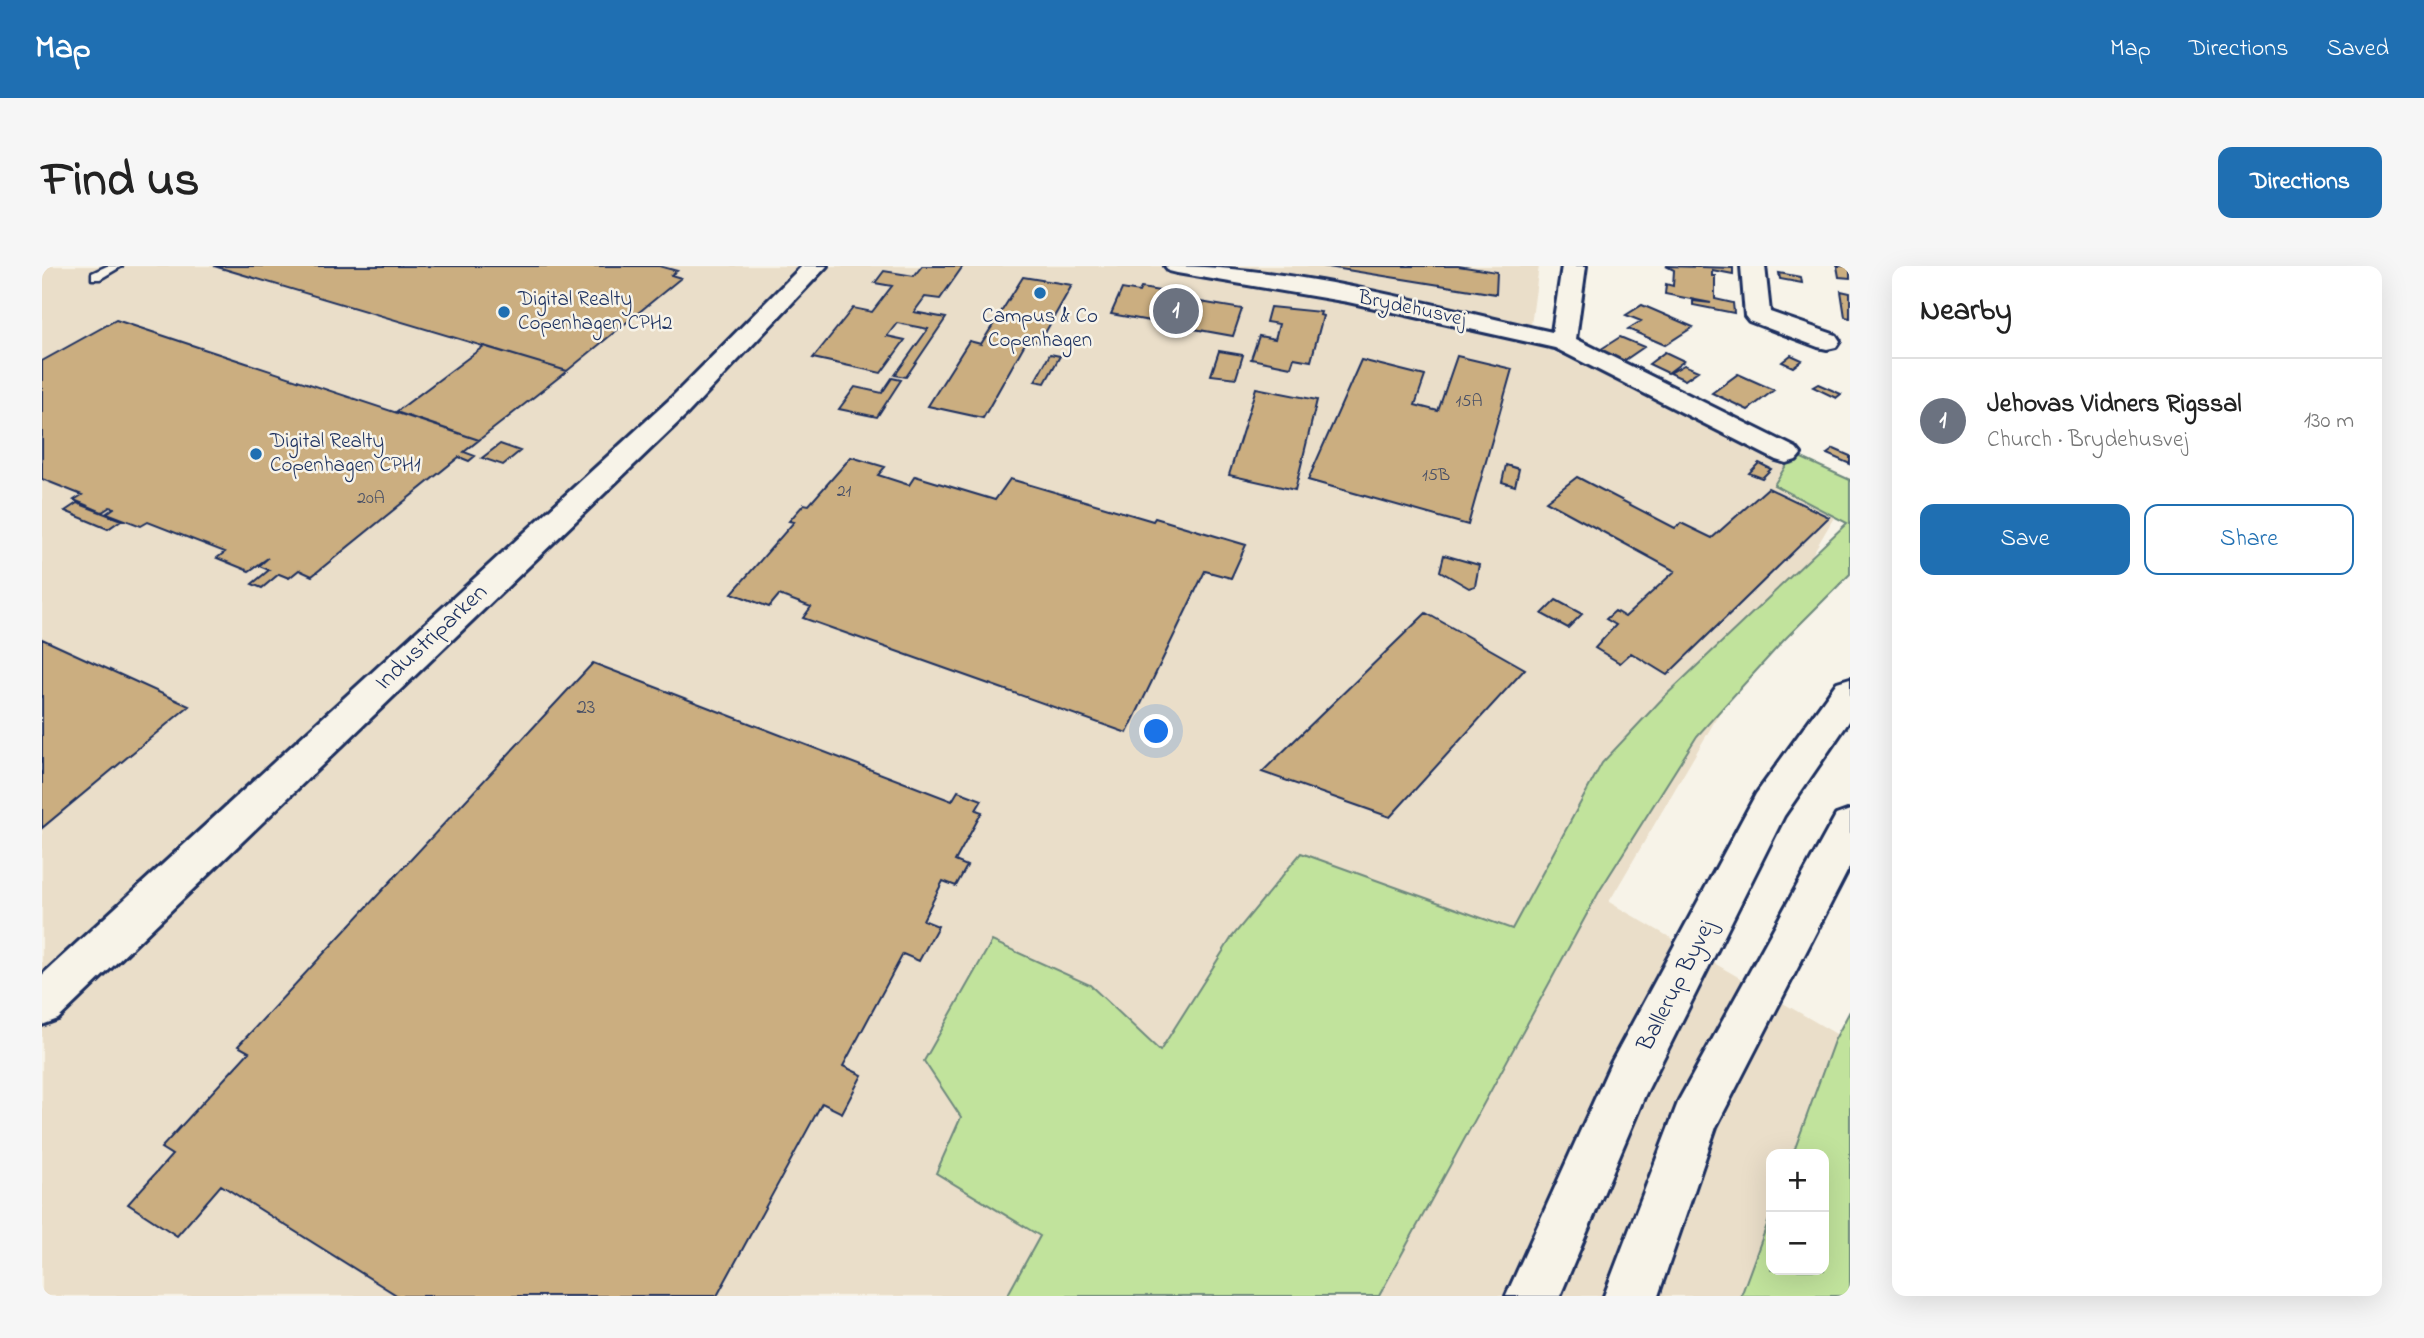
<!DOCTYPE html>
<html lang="en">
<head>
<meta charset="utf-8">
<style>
	body { margin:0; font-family:"Indie Flower",sans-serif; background:#f6f6f6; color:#222 }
	.controls { position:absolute; right:21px; bottom:21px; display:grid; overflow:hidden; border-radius:14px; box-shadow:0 7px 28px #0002 }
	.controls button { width:63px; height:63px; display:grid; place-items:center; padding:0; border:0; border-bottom:2px solid #e0e0e0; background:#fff; color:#222; font:35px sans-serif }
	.you { position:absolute; left:1115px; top:466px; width:24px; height:24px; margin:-18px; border:5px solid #fff; border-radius:50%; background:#1a73e8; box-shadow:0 0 0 10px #1a73e833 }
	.badge { display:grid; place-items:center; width:46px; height:46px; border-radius:50%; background:#1f6fb2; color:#fff; font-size:23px; font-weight:700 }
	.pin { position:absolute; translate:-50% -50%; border:4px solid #fff; box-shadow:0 2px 7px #0006 }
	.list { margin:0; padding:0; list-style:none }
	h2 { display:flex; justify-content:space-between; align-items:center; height:91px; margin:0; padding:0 28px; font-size:30px }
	h2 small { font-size:23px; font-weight:400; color:#767676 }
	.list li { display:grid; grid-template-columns:46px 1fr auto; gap:21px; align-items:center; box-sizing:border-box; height:126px; padding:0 28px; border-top:2px solid #e0e0e0 }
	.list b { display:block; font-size:26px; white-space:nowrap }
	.list p { margin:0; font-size:23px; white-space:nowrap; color:#767676 }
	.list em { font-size:23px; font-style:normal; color:#767676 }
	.actions { display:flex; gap:14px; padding:21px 28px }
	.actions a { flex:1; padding:16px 0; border:2px solid #1f6fb2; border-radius:14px; text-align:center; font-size:24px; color:#1f6fb2 }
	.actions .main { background:#1f6fb2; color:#fff }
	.map { position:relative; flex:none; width:1808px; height:1030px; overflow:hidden; border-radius:14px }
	header { display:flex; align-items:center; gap:42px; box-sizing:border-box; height:98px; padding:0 35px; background:#1f6fb2; color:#fff }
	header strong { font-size:33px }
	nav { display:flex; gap:38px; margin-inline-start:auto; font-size:24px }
	.intro { display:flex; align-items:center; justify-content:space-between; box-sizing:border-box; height:168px; padding:0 42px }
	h1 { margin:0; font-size:49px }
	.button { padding:18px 32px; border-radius:14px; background:#1f6fb2; color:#fff; font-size:24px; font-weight:700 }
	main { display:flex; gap:42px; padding:0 42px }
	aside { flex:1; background:#fff; border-radius:14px; box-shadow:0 7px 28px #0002 }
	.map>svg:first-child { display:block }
</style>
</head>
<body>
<header>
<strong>Map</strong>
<nav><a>Map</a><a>Directions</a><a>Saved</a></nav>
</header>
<div class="intro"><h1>Find us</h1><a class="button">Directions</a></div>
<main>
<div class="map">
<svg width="1808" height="1030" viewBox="0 0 1808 1030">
	<rect width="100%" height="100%" fill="#f7f3e8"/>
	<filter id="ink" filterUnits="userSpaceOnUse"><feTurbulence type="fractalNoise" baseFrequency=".0143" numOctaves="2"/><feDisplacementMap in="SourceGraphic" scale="14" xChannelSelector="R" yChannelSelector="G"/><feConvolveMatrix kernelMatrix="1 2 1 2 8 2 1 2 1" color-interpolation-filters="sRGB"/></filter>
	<g filter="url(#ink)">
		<path fill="#eadec9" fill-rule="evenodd" d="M 0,0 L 1497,0 L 1487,74 L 1808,224 L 1567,636 L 1808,776 L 1808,1030 L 0,1030 ZM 1729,888 L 1782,888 L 1782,1004 L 1729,1004 Z"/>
		<path fill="#c1e39c" stroke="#6e897d" stroke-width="2" d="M 1751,188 L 1808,214 L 1808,308 L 1742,374 L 1655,470 L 1558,624 L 1337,1030 L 965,1030 L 998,970 L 894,907 L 919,851 L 882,795 L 950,675 L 1048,719 L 1118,785 L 1190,671 L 1259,587 L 1470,663 L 1560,497 L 1621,432 L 1805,257 L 1732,219 Z
			M 1808,745 L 1808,1030 L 1699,1030 L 1729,948 L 1729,1004 L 1782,1004 L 1782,888 L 1751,888 L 1792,775 Z"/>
		<path fill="#cbae80" stroke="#1b2f5e" stroke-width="2" d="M 172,0 L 617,0 L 635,5 L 629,9 L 639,12 L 525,105 Z
			M 880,0 L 921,0 L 898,33 L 883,31 L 872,46 L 904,52 L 864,111 L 853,109 L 886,63 L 855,57 L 845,70 L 863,74 L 839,107 L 771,92 L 811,42 L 830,46 L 850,20 L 833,17 L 842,5 L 872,10 Z
			M 1280,0 L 1416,0 L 1455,6 L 1454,28 Z
			M 1624,0 L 1691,2 L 1691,8 L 1670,4 L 1670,10 L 1673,10 L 1673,33 L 1691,37 L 1692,47 L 1651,39 L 1651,35 L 1669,37 L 1623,28 L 1624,18 L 1631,20 L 1632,4 Z
			M 1795,0 L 1808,0 L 1808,12 L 1797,11 Z
			M 1737,7 L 1759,11 L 1760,17 L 1738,13 Z
			M 981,11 L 1030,19 L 998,76 L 985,74 L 941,152 L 886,140 L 927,75 L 939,78 Z
			M 1099,22 L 1118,25 L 1117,29 L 1200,43 L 1191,70 L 1069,48 L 1080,23 L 1097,26 Z
			M 1799,25 L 1808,27 L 1808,52 L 1803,51 Z
			M 1600,39 L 1614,45 L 1651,61 L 1623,79 L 1586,63 L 1599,55 L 1584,49 Z
			M 1228,41 L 1279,46 L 1278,49 L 1281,50 L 1269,95 L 1252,92 L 1249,101 L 1209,93 L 1217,70 L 1233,73 L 1237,58 L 1224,56 Z
			M 74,54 L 437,174 L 422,186 L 433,190 L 427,195 L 417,191 L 270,310 L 257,304 L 247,312 L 237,308 L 220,322 L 210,318 L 227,304 L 217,300 L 226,292 L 207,305 L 175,292 L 183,286 L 106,256 L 99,260 L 65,247 L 72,242 L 68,241 L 60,246 L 32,234 L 40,229 L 0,213 L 0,95 Z
			M 1578,71 L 1602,81 L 1580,96 L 1556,85 Z
			M 442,80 L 525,105 L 437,174 L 354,146 Z
			M 1177,85 L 1201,89 L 1194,112 L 1169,109 Z
			M 1623,86 L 1642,95 L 1626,107 L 1607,98 Z
			M 1008,88 L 1018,90 L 1003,117 L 993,115 Z
			M 1749,89 L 1760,94 L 1751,101 L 1740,96 Z
			M 1415,90 L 1470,103 L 1426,259 L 1266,214 L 1319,94 L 1383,110 L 1373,139 L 1396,145 Z
			M 1642,99 L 1656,105 L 1643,114 L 1628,107 Z
			M 1696,108 L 1732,124 L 1706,144 L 1670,127 Z
			M 850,112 L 859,114 L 835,151 L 797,143 L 813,121 L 840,127 Z
			M 1776,118 L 1799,128 L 1794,132 L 1771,121 Z
			M 1214,122 L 1275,134 L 1253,224 L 1187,209 Z
			M 458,178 L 478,185 L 461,199 L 440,192 Z
			M 1792,183 L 1808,190 L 1808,198 L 1785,188 Z
			M 809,191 L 843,201 L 836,209 L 867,219 L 873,210 L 953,234 L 968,213 L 1111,255 L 1113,252 L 1204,279 L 1189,312 L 1163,305 L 1085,467 L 761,352 L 769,341 L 737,329 L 727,341 L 690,327 L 752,256 L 747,255 L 762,238 L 767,239 Z
			M 1717,197 L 1729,203 L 1720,212 L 1707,207 Z
			M 1464,199 L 1477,203 L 1473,220 L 1460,216 Z
			M 1535,211 L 1633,262 L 1639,257 L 1670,272 L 1726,222 L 1787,251 L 1625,409 L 1589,387 L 1578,397 L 1553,382 L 1574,359 L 1564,353 L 1573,345 L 1583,351 L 1633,305 L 1504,235 Z
			M 35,237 L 79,254 L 66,263 L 23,245 Z
			M 1402,289 L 1437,299 L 1433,320 L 1427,322 L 1398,305 Z
			M 1514,334 L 1540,348 L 1526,362 L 1500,348 Z
			M 1384,347 L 1483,403 L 1348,551 L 1220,506 Z
			M 0,373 L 147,440 L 0,562 Z
			M 551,397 L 910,535 L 916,525 L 940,534 L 934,544 L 940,546 L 913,595 L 925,600 L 914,620 L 901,615 L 881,654 L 896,660 L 877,695 L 861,688 L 801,800 L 820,809 L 800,847 L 780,837 L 675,1030 L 356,1030 L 179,919 L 135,970 L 86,938 L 130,889 L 119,882 L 207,786 L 196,780 Z"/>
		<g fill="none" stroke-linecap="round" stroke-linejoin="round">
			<g stroke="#1b2f5e" stroke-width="5">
				<path id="lane" d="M 65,0 L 80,0 L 58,13 L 50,13 L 50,7 Z"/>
			</g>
			<g stroke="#1b2f5e" stroke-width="6">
				<path id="street" d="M 1123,0 C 1253,0 1383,38 1510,66 L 1520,0 L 1544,0 L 1534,73 L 1754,182 L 1759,188 L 1754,194 L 1744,197 L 1734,194 L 1513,82 L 1306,36 L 1135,7 L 1127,5 Z
					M 1699,0 L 1723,0 L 1728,46 L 1794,69 L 1798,75 L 1794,81 L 1785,83 L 1776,81 L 1707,55 L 1703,50 Z"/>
			</g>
			<g stroke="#1b2f5e" stroke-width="6">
				<path id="secondary" d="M 760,0 L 785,0 L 646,147 L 16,753 L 0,759 L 0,709 L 626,135 Z
					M 1808,412 L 1808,454 L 1742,550 L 1603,829 L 1518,1030 L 1464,1030 L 1569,797 L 1714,528 L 1795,416 Z
					M 1808,544 L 1808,600 L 1674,861 L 1616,1030 L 1562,1030 L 1637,834 L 1794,549 Z"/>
			</g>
			<use href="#lane" fill="#f7f3e8" fill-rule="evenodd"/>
			<use href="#street" fill="#f7f3e8" fill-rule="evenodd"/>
			<use href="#secondary" fill="#f7f3e8" fill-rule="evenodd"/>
		</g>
	</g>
	<g fill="#1f6fb2" stroke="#f7f3e8" stroke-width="2.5">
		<circle cx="998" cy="27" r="7"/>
		<circle cx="462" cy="46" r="7"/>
		<circle cx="214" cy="188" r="7"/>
	</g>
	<g text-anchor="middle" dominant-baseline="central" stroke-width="5" stroke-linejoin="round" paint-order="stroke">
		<g font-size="18" fill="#474f66">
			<text x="1427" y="136">15A</text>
			<text x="1394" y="210">15B</text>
			<text x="802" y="226">21</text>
			<text x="329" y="233">20A</text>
		</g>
		<g font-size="21" fill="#1b2f5e" stroke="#f7f3e8" text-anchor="start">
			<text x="476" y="34">Digital Realty<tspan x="476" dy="24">Copenhagen CPH2</tspan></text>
			<text x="998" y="51" text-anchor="middle">Campus &amp; Co<tspan x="998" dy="24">Copenhagen</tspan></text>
			<text x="228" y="176">Digital Realty<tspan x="228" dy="24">Copenhagen CPH1</tspan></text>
		</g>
		<g font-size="21" fill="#1b2f5e" stroke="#f7f3e8">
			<text transform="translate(1370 43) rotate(12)">Brydehusvej</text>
		</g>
		<g font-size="21" fill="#474f66">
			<text x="544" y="442">23</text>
		</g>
		<g font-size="24" fill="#1b2f5e" stroke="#f7f3e8">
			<text transform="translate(390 372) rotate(-43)">Industriparken</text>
			<text transform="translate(1635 720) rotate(-63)">Ballerup Byvej</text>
		</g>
	</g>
</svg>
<div class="controls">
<button>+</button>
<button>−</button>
</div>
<div class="you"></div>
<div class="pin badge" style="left:1134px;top:45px;background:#6b7280">1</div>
</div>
<aside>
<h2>Nearby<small></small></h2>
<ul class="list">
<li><span class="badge" style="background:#6b7280">1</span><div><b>Jehovas Vidners Rigssal</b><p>Church · Brydehusvej</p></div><em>130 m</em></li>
</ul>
<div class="actions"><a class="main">Save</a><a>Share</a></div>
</aside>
</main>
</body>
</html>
